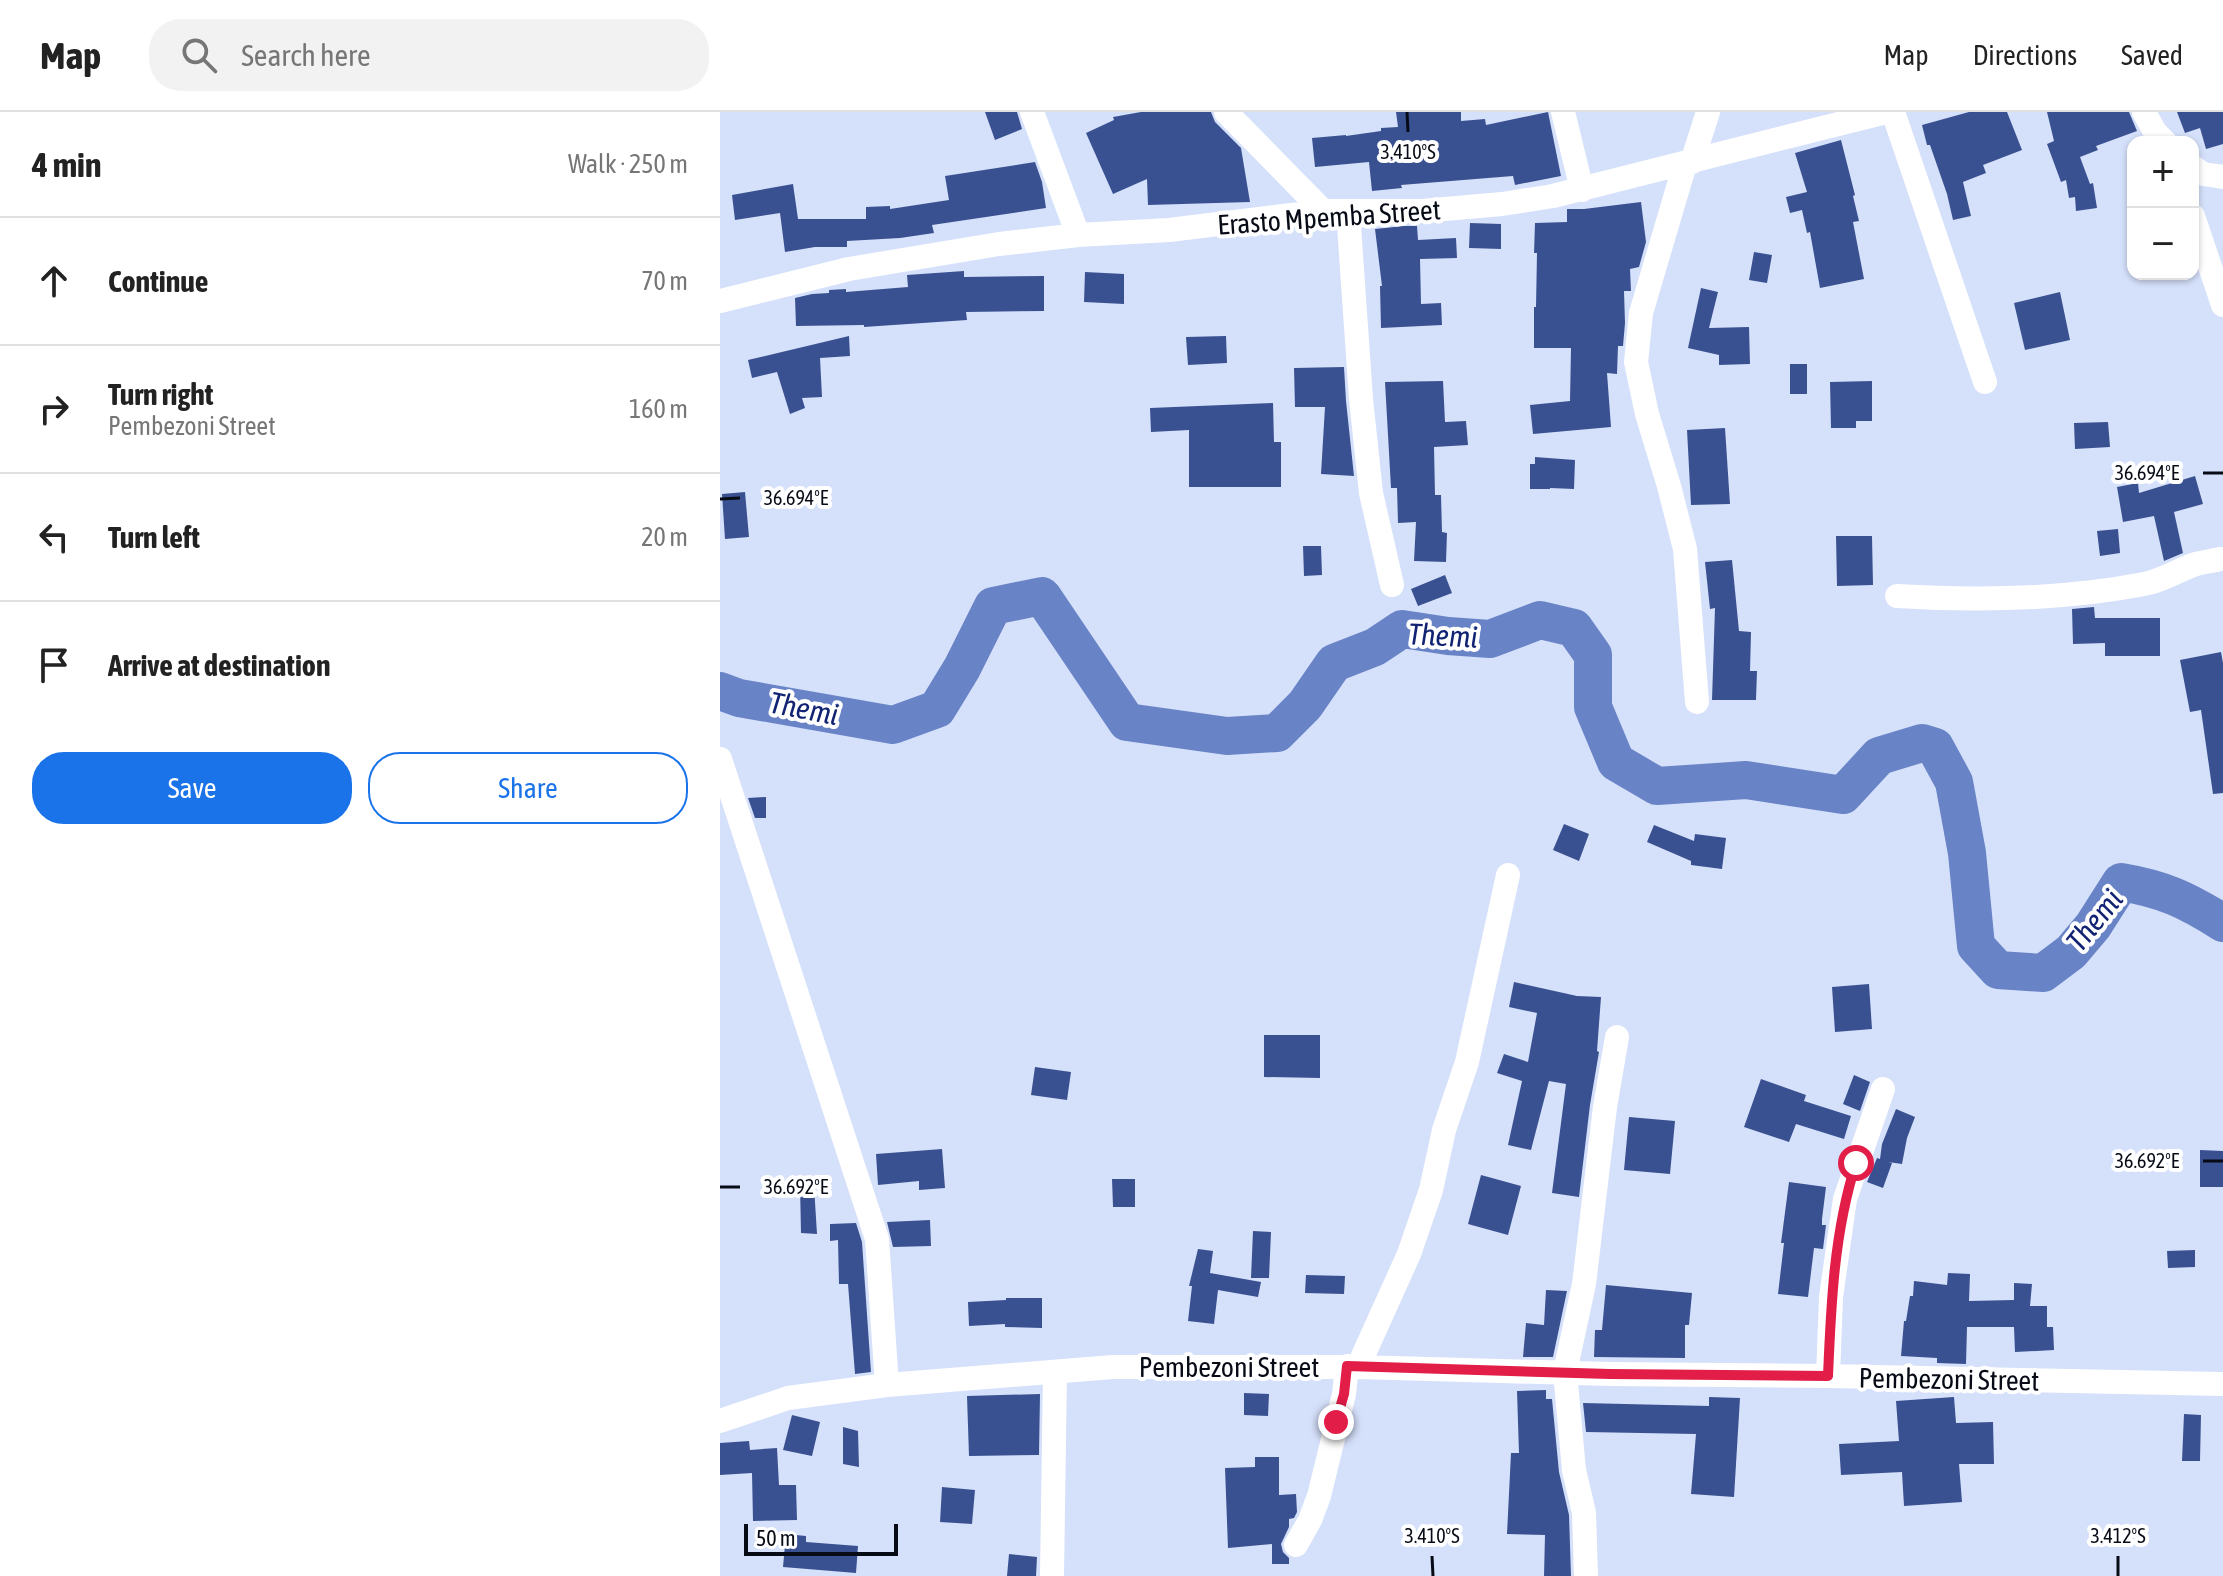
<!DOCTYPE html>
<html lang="en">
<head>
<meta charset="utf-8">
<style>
	body { margin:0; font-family:"Asap Condensed",sans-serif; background:#f2f2f2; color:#222 }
	.controls { position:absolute; right:24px; top:24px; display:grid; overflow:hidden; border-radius:16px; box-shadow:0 2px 6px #0004 }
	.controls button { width:72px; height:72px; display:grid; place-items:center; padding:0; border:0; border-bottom:2px solid #e0e0e0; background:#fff; color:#222; font:40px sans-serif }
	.scale { position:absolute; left:24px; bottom:20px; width:154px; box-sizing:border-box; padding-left:8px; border:4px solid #070b16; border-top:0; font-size:22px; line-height:28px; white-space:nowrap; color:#070b16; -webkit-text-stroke:6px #fff; paint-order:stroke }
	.stop { position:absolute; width:24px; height:24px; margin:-18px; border:6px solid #e11d48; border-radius:50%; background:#fff }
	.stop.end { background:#e11d48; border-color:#fff; box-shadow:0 2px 8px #0008 }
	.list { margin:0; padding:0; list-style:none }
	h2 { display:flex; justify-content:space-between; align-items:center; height:104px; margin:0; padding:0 32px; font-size:34px }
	h2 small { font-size:26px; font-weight:400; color:#767676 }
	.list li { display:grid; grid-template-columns:52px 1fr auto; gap:24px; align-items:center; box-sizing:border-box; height:128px; padding:0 32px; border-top:2px solid #e0e0e0 }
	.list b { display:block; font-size:30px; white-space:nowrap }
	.list p { margin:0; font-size:26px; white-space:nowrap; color:#767676 }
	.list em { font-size:26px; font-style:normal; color:#767676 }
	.actions { display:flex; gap:16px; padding:24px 32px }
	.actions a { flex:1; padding:18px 0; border:2px solid #1a73e8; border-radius:32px; text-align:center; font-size:28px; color:#1a73e8 }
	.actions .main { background:#1a73e8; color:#fff }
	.icon { flex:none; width:44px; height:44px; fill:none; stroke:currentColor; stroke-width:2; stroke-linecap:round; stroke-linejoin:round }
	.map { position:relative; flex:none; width:1503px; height:1464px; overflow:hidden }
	header { display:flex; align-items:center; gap:48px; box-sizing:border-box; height:112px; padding:0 40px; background:#fff; border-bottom:2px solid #e0e0e0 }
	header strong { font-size:38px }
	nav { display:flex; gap:44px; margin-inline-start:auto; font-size:28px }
	.search { width:560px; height:72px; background:#f2f2f2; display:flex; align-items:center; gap:20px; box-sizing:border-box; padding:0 28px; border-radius:32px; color:#767676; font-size:30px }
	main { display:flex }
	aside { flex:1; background:#fff }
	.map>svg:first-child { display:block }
</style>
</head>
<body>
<header>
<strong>Map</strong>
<div class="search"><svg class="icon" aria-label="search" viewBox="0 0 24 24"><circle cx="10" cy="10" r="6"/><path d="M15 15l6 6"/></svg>Search here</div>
<nav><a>Map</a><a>Directions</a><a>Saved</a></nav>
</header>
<main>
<aside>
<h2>4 min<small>Walk · 250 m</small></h2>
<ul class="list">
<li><svg class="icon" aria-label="ahead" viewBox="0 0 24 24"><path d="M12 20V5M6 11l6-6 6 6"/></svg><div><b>Continue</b></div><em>70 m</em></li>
<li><svg class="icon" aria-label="right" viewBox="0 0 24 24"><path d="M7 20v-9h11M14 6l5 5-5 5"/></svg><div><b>Turn right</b><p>Pembezoni Street</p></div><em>160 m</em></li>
<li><svg class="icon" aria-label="left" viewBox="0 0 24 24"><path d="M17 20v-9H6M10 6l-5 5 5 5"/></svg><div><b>Turn left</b></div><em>20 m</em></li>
<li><svg class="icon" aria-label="arrive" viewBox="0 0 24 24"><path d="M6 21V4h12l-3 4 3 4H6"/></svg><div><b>Arrive at destination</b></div></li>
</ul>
<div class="actions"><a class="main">Save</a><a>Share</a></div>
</aside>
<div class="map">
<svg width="1503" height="1464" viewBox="0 0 1503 1464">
	<rect width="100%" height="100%" fill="#d5e0fa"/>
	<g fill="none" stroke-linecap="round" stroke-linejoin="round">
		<path stroke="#6983c7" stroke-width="38" d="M 0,579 L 19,586 L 173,613 L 217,597 L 242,556 L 273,494 L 322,484 L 407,610 L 507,624 L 557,621 L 585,593 L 614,551 L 655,535 L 682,517 L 728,524 L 770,527 L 820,508 L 854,516 L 873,543 L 873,595 L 896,650 L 937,674 L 1026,668 L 1123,683 L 1159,644 L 1202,631 L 1215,635 L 1234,670 L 1247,741 L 1256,834 L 1278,858 L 1323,861 L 1351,840 L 1373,814 L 1401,770 C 1443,777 1467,788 1503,811"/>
	</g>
	<path fill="#3a5191" d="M 265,0 L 297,0 L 302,17 L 275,28 Z
		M 421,0 L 491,0 L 495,10 L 521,36 L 530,90 L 428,93 L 427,67 L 393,82 L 366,21 L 394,8 L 393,5 Z
		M 676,0 L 741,0 L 741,9 L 765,7 L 766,13 L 828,0 L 841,64 L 795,73 L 793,64 L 681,73 L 682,76 L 652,79 L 649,50 L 595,55 L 592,26 L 626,23 L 626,24 L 661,19 L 661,16 L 678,15 Z
		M 1249,0 L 1287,0 L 1302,38 L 1263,53 L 1266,61 L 1243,70 L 1251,104 L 1233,108 L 1227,82 L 1210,33 L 1207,33 L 1202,13 Z
		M 1327,0 L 1409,0 L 1417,19 L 1376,34 L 1378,38 L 1360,45 L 1370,72 L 1373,71 L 1377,96 L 1356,99 L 1355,85 L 1349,86 L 1346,68 L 1341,70 L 1327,32 L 1334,29 Z
		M 1457,0 L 1503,0 L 1503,32 L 1486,37 L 1480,16 L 1465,21 Z
		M 1121,28 L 1135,83 L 1133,84 L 1139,109 L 1133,110 L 1144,167 L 1100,176 L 1090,120 L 1087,121 L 1082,98 L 1070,101 L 1066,85 L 1087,80 L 1075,41 Z
		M 315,50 L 322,70 L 326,96 L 212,113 L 214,121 L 180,126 L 127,129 L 127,135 L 95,135 L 65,140 L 60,101 L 15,108 L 12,83 L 73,72 L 78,107 L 146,107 L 146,95 L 170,94 L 170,97 L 229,88 L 225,64 Z
		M 921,90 L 926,130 L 919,155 L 910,157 L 911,179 L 904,179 L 905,211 L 903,234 L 898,234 L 897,262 L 887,261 L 891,315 L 813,322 L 810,293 L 850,289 L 851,236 L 814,236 L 814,195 L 816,195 L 817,141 L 814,141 L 815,111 L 847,110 L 847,97 L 864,97 Z
		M 750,111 L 781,112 L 781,137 L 749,136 Z
		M 684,114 L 697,114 L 698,128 L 736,126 L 737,146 L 700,147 L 701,192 L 721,191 L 722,213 L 661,216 L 660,174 L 662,174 L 655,117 Z
		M 1034,140 L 1052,143 L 1047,171 L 1029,168 Z
		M 244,159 L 244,165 L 324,164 L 324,199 L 246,200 L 247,208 L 144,215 L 144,213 L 76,214 L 75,186 L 92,182 L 109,181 L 109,178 L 126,177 L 126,180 L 188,175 L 187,163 Z
		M 365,160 L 404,162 L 404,192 L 364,190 Z
		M 981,176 L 998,180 L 989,216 L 1029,215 L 1030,252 L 999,253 L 999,243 L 968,236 Z
		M 1340,180 L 1350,228 L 1305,238 L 1294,191 Z
		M 129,224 L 130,244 L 100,246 L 102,285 L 82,286 L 85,296 L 70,302 L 57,260 L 32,266 L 28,248 Z
		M 506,224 L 507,251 L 468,253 L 466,225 Z
		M 1070,252 L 1087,252 L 1087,282 L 1070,282 Z
		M 624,255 L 626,289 L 634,364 L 601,362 L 605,295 L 575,295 L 574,256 Z
		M 723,269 L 725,310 L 746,309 L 748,333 L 714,335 L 715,383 L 721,383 L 722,420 L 727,421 L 726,450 L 694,449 L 696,410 L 678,411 L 677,376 L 671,376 L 665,270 Z
		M 1152,269 L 1152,309 L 1136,309 L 1136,316 L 1111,316 L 1110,270 Z
		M 553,291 L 554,330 L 561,330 L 561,375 L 469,375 L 469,318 L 431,320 L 430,296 Z
		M 1388,310 L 1390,335 L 1355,337 L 1354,311 Z
		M 1005,316 L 1010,392 L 971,393 L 967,318 Z
		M 815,345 L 855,348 L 854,377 L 830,376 L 830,377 L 810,377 L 810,352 L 815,352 Z
		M 1475,364 L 1483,392 L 1454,400 L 1463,441 L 1444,449 L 1434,404 L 1403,410 L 1397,375 L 1418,371 L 1419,381 Z
		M 25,380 L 29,425 L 5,427 L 2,382 Z
		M 1398,417 L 1400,441 L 1380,444 L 1377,419 Z
		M 1116,424 L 1152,424 L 1153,473 L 1117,474 Z
		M 583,434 L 601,434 L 602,463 L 584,464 Z
		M 1012,448 L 1019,519 L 1031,520 L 1030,559 L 1037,559 L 1036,588 L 992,588 L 995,496 L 990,497 L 985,450 Z
		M 725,463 L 732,481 L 698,494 L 691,477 Z
		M 1374,495 L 1375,506 L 1440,506 L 1440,544 L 1385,544 L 1385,531 L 1353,532 L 1352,497 Z
		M 1501,540 L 1503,551 L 1503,681 L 1493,682 L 1481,598 L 1470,600 L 1460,548 Z
		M 46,685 L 46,706 L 35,706 L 28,686 Z
		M 844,712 L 869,722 L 859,749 L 833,738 Z
		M 934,713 L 974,729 L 975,722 L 1006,726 L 1002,757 L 971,753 L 971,749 L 927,730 Z
		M 794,870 L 857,884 L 881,885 L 877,939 L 879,940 L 870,993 L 859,1085 L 832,1081 L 846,972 L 829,969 L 811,1038 L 788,1033 L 802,969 L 777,961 L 784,942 L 808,950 L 817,901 L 789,895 Z
		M 1149,872 L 1152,917 L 1115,920 L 1112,875 Z
		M 544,923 L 600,923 L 600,966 L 544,965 Z
		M 315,955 L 351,960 L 347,988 L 311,983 Z
		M 1134,963 L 1150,970 L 1140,999 L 1123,992 Z
		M 1041,967 L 1086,983 L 1084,989 L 1131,1004 L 1124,1027 L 1076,1012 L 1069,1030 L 1024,1015 Z
		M 1176,997 L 1195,1005 L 1187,1026 L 1182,1052 L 1168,1050 L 1172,1051 L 1163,1076 L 1147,1070 L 1157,1046 L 1160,1047 L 1162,1032 Z
		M 909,1005 L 955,1009 L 950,1062 L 904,1058 Z
		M 222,1037 L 225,1076 L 199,1078 L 199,1069 L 158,1073 L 156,1042 Z
		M 1480,1038 L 1503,1039 L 1503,1075 L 1480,1075 Z
		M 761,1063 L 801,1074 L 788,1123 L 748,1112 Z
		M 392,1067 L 415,1067 L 415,1095 L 393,1095 Z
		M 1069,1070 L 1106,1075 L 1102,1107 L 1102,1113 L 1106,1113 L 1103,1137 L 1094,1136 L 1088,1185 L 1058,1182 L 1064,1131 L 1061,1131 Z
		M 80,1074 L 94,1074 L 97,1122 L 81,1121 Z
		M 210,1108 L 211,1134 L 173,1135 L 167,1110 Z
		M 136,1111 L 142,1130 L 151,1260 L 135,1262 L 128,1172 L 119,1172 L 118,1128 L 110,1129 L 110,1112 Z
		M 533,1119 L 551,1120 L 549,1166 L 531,1166 Z
		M 478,1137 L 493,1139 L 490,1161 L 541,1170 L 538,1185 L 498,1178 L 494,1212 L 468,1209 L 472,1174 L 469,1174 Z
		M 1475,1138 L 1475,1155 L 1448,1156 L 1447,1139 Z
		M 1228,1161 L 1250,1162 L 1249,1189 L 1294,1188 L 1294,1171 L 1312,1172 L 1310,1194 L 1327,1194 L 1327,1215 L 1333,1215 L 1334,1238 L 1295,1240 L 1294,1215 L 1247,1215 L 1246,1252 L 1217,1251 L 1217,1246 L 1181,1244 L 1184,1209 L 1186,1209 L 1190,1184 L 1193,1184 L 1194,1169 L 1227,1173 Z
		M 586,1163 L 625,1164 L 624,1182 L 585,1181 Z
		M 886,1173 L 972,1181 L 969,1213 L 965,1213 L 965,1246 L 874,1245 L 875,1218 L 882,1218 Z
		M 826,1178 L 847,1179 L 833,1245 L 803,1245 L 806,1211 L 824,1213 Z
		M 286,1186 L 322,1186 L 322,1216 L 285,1215 L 285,1212 L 249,1214 L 248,1190 L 286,1188 Z
		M 826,1278 L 826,1287 L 832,1287 L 839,1360 L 849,1403 L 851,1464 L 824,1464 L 825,1423 L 787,1422 L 791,1341 L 799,1341 L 797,1279 Z
		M 524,1281 L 549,1282 L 548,1304 L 524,1303 Z
		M 320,1282 L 319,1343 L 249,1344 L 247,1284 Z
		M 989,1285 L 1020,1286 L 1014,1385 L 971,1382 L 976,1322 L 866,1320 L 863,1291 L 989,1294 Z
		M 1234,1285 L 1236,1311 L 1273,1310 L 1274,1352 L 1239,1352 L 1242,1390 L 1184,1394 L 1182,1360 L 1121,1363 L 1119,1332 L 1179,1329 L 1176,1289 Z
		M 1464,1302 L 1481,1303 L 1480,1349 L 1462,1349 Z
		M 72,1303 L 100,1310 L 92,1344 L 63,1338 Z
		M 123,1315 L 138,1319 L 139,1355 L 123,1352 Z
		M 29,1329 L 30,1338 L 57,1336 L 59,1373 L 76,1373 L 77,1408 L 33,1409 L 32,1361 L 0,1363 L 0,1331 Z
		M 535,1345 L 559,1345 L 559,1383 L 576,1382 L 577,1400 L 574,1406 L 569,1407 L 569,1415 L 561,1432 L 563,1440 L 569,1446 L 569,1452 L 552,1452 L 552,1432 L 508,1436 L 505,1356 L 535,1355 Z
		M 222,1375 L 255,1378 L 252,1412 L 220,1410 Z
		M 66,1422 L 86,1424 L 86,1430 L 138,1434 L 136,1461 L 63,1455 Z
		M 289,1442 L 317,1445 L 316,1464 L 287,1464 Z"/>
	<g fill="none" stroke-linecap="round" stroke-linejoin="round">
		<path stroke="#fff" stroke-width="24" d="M 312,0 L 358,123
			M 506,0 L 603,99
			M 843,0 L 862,78
			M 1173,0 L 1265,270
			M 1424,0 L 1435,20 L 1445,30
			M 972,50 L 988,0
			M 965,52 L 921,201 L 916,250 L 927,302 L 949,374 L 965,437 L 977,590
			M 1473,55 L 1483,62 L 1503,65
			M 628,99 L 641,287 L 651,381 L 672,473
			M 1473,104 L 1503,193
			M 0,189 L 129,157 L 279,132 L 358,123 L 449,118 L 603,99 L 702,99 L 782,92 L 833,84 L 1166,0
			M 1177,484 C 1260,489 1342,488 1424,472 C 1442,469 1458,458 1476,452 C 1484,450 1492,449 1500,447
			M 0,647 L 157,1127 L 167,1273
			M 638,1255 L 689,1142 L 711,1078 L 724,1018 L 747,950 L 788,763
			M 1108,1264 L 1111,1185 L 1125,1087 L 1163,977
			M 0,1309 L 68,1286 L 167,1273 L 393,1255 L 638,1255 L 890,1262 L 1108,1264 L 1503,1272
			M 576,1433 L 590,1408 L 599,1384 L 624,1282 L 627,1254
			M 332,1464 L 335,1260
			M 866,1464 L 864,1401 L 854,1358 L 845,1260 L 864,1172 L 885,995 L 897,925"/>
	</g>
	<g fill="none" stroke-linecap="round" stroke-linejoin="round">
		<path stroke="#e11d48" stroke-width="10" d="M 616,1310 L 624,1282 L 627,1254 L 890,1262 L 1108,1264 C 1111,1192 1114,1120 1136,1051"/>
	</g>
	<path fill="none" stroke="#070b16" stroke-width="3" d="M 687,0 L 688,20M 1483,361 L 1503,361M 0,387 L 20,386M 1483,1049 L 1503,1049M 0,1075 L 20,1075M 712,1444 L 713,1464M 1398,1444 L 1398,1464"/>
	<g text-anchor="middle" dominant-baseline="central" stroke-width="8" stroke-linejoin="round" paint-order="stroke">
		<g font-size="28" fill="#070b16" stroke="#fff">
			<text transform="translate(609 105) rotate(-4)">Erasto Mpemba Street</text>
			<text x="509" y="1255">Pembezoni Street</text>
			<text transform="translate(1229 1267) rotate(1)">Pembezoni Street</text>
		</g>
		<g font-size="30" font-style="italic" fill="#112372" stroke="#fff">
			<text transform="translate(723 523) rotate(3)">Themi</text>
			<text transform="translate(84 596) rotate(11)">Themi</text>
			<text transform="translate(1374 808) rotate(-51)">Themi</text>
		</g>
	</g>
	<g font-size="20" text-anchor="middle" fill="#070b16" stroke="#fff" stroke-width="8" stroke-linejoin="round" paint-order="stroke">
		<text x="688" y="47">3.410°S</text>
		<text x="1427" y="368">36.694°E</text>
		<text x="76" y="393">36.694°E</text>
		<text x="1427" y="1056">36.692°E</text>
		<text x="76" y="1082">36.692°E</text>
		<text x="712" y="1431">3.410°S</text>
		<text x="1398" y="1431">3.412°S</text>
	</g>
</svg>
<div class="controls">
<button>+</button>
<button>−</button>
</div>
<div class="scale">50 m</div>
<div class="stop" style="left:1136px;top:1051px"></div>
<div class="stop end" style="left:616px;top:1310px"></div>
</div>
</main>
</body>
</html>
